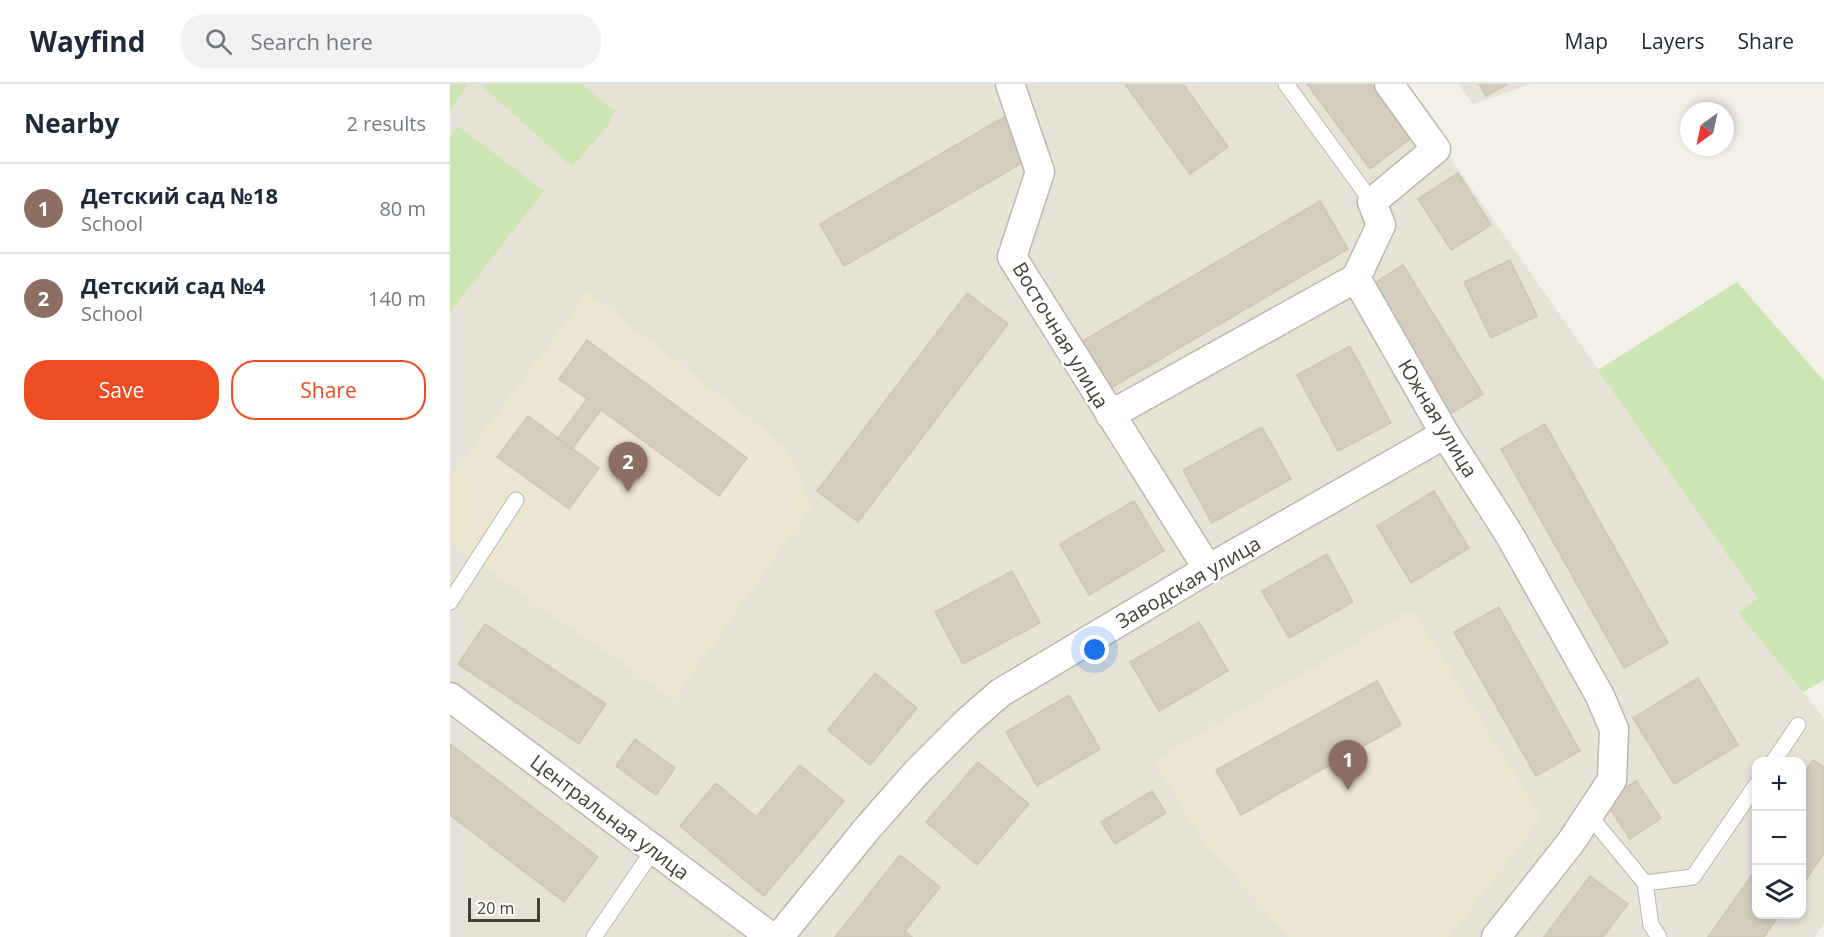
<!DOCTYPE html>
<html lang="en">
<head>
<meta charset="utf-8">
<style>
	body { margin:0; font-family:"Open Sans",sans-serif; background:#f2f2f3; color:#1f2937 }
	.controls { position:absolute; right:18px; bottom:18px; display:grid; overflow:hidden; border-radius:12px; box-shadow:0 3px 9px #0003 }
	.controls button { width:54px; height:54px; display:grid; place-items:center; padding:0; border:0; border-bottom:2px solid #e0e1e3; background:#fff; color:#1f2937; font:30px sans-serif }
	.compass { position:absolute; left:1230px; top:18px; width:54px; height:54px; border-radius:50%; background:#fff; box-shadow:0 3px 9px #0003; rotate:213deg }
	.scale { position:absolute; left:18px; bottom:15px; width:72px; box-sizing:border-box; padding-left:6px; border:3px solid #464137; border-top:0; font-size:16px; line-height:21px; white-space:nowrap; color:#464137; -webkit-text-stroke:4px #fff; paint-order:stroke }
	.you { position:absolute; left:645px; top:566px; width:21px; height:21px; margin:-15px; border:4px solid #fff; border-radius:50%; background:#1a73e8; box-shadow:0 0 0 9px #1a73e833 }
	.badge { display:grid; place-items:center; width:39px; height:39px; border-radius:50%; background:#ef4c23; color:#fff; font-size:20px; font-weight:700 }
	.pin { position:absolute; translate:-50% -50px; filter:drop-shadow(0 2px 3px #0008) }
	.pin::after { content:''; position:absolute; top:32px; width:21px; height:18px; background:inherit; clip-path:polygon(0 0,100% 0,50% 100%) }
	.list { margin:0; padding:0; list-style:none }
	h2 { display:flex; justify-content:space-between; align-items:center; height:78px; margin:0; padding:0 24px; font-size:26px }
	h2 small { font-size:20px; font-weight:400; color:#747a83 }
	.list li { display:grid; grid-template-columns:39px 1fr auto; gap:18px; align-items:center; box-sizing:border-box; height:90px; padding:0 24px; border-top:2px solid #e0e1e3 }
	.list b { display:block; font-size:22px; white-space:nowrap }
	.list p { margin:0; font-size:20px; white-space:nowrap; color:#747a83 }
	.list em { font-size:20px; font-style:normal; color:#747a83 }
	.actions { display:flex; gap:12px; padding:18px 24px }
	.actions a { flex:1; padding:14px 0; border:2px solid #ef4c23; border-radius:24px; text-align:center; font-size:21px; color:#ef4c23 }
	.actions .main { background:#ef4c23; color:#fff }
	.icon { flex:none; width:33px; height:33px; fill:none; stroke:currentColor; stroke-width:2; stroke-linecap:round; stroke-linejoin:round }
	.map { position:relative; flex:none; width:1374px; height:853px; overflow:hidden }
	header { display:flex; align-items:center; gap:36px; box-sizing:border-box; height:84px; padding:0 30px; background:#fff; border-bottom:2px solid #e0e1e3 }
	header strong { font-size:28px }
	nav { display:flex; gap:33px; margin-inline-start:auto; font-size:21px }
	.search { width:420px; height:54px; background:#f2f2f3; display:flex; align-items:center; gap:15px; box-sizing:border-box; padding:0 21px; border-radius:24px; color:#747a83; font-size:22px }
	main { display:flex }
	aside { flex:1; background:#fff }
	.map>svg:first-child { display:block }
</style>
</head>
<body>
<header>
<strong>Wayfind</strong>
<div class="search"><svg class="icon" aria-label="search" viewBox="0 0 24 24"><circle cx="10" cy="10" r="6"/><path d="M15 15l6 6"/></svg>Search here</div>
<nav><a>Map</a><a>Layers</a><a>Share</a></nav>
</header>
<main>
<aside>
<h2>Nearby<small>2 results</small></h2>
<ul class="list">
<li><span class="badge" style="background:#8d6e63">1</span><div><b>Детский сад №18</b><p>School</p></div><em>80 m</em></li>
<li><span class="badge" style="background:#8d6e63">2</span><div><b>Детский сад №4</b><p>School</p></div><em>140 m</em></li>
</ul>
<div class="actions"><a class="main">Save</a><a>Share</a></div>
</aside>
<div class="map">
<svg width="1374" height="853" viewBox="0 0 1374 853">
	<rect width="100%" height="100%" fill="#f3f0e8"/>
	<path fill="#e7e2d6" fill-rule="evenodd" d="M 18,0 L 948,0 L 1309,514 L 1288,529 L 1374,634 L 1374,840 L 1365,853 L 0,853 L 0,26 ZM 1306,678 L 1352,678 L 1352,830 L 1306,830 Z
		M 1008,0 L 1082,0 L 1023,20 Z"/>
	<path fill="#ece6d3" d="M 138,208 L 339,365 L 361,423 L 224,616 L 0,460 L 0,393 Z
		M 963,525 L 1092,734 L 999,853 L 839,853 L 757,763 L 703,677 Z"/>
	<path fill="#cce5b3" d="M 0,0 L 18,0 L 0,26 Z
		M 30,0 L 131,0 L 165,27 L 157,43 L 122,83 Z
		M 8,42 L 94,107 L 0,228 L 0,53 Z
		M 1287,198 L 1374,297 L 1374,596 L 1353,608 L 1288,529 L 1308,514 L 1148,286 Z"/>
	<path fill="#d4cdbe" stroke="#cfc5b2" stroke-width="1.5" d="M 675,0 L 733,0 L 778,63 L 740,90 Z
		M 857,0 L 921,0 L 961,54 L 920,85 Z
		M 1029,0 L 1058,0 L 1036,12 Z
		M 556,32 L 581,74 L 394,182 L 370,140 Z
		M 1008,89 L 1041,141 L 1001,166 L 968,115 Z
		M 870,117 L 898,165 L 654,308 L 626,261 Z
		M 1060,176 L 1087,232 L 1041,254 L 1014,198 Z
		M 953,181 L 1033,310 L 995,333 L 916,204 Z
		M 517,209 L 558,240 L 408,438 L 367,407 Z
		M 137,256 L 297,374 L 269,412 L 151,326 L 122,365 L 108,354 L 137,315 L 109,295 Z
		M 900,262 L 941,339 L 888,367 L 847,291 Z
		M 78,332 L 149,384 L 119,425 L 47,373 Z
		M 1095,340 L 1218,559 L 1174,584 L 1051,365 Z
		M 812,343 L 841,395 L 762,439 L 733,386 Z
		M 984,407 L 1019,464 L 961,499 L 927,442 Z
		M 684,417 L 714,467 L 639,511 L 610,460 Z
		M 877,470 L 903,518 L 839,554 L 812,507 Z
		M 562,487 L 590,539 L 513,580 L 485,528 Z
		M 1049,523 L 1130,667 L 1086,692 L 1004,548 Z
		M 749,538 L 778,587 L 709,627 L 680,578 Z
		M 35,540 L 156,620 L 129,660 L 8,580 Z
		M 425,589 L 467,624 L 420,681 L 378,646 Z
		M 1248,594 L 1288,661 L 1224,700 L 1183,634 Z
		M 927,597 L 951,641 L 791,731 L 766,686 Z
		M 619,611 L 650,665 L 587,702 L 556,648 Z
		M 185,655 L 225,684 L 206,711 L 166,682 Z
		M 0,660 L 148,773 L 114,818 L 0,731 Z
		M 1363,676 L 1374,683 L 1374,770 L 1352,801 L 1352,692 Z
		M 528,678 L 579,720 L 527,781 L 476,738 Z
		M 350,681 L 394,717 L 314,812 L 230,742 L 266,699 L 306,733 Z
		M 1186,697 L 1211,734 L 1180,755 L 1155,717 Z
		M 702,707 L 716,729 L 665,760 L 651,738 Z
		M 450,771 L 490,803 L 455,847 L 462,853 L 385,853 Z
		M 1306,785 L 1306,830 L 1330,830 L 1314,853 L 1258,853 Z
		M 1140,792 L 1178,820 L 1153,853 L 1094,853 Z"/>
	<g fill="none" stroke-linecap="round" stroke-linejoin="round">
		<g stroke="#beb8ab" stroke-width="17">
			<path id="lane" d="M 836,0 L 922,118
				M 0,518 L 66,416
				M 1323,678 L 1348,641
				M 1139,731 L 1195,799 L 1201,841 L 1209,853
				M 1195,799 L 1243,793 L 1306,701
				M 144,853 L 204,765"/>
		</g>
		<g stroke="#beb8ab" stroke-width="31">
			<path id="street" d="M 560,0 L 590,88 L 562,173 L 758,485
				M 939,0 L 986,65 L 922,118 L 931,141 L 906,194 L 995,350 L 1059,450 L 1150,612 L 1164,645 L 1162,696 L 1121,758 L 1046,853
				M 660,331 L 906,194
				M 0,613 L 321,853
				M 329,853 L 416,746 L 466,689 L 517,638 L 550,609 L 758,485 L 995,350"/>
		</g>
		<use href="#lane" stroke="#fff" stroke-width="15"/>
		<use href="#street" stroke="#fff" stroke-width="28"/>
	</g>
	<g text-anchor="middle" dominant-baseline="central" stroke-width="5" stroke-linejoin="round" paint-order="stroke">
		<g font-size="20" fill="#464137" stroke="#fff">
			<text transform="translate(611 251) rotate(59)">Восточная улица</text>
			<text transform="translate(988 334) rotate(59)">Южная улица</text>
			<text transform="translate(738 498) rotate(-30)">Заводская улица</text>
			<text transform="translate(160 733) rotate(37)">Центральная улица</text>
		</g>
	</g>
</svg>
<div class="controls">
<button>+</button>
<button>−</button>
<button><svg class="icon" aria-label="layers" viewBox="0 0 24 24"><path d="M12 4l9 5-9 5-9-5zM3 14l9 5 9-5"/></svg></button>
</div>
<svg class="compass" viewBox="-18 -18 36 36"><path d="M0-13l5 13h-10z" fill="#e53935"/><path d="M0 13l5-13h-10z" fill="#747a83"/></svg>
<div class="scale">20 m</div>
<div class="you"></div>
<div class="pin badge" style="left:898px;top:706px;background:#8d6e63">1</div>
<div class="pin badge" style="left:178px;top:408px;background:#8d6e63">2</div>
</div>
</main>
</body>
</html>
